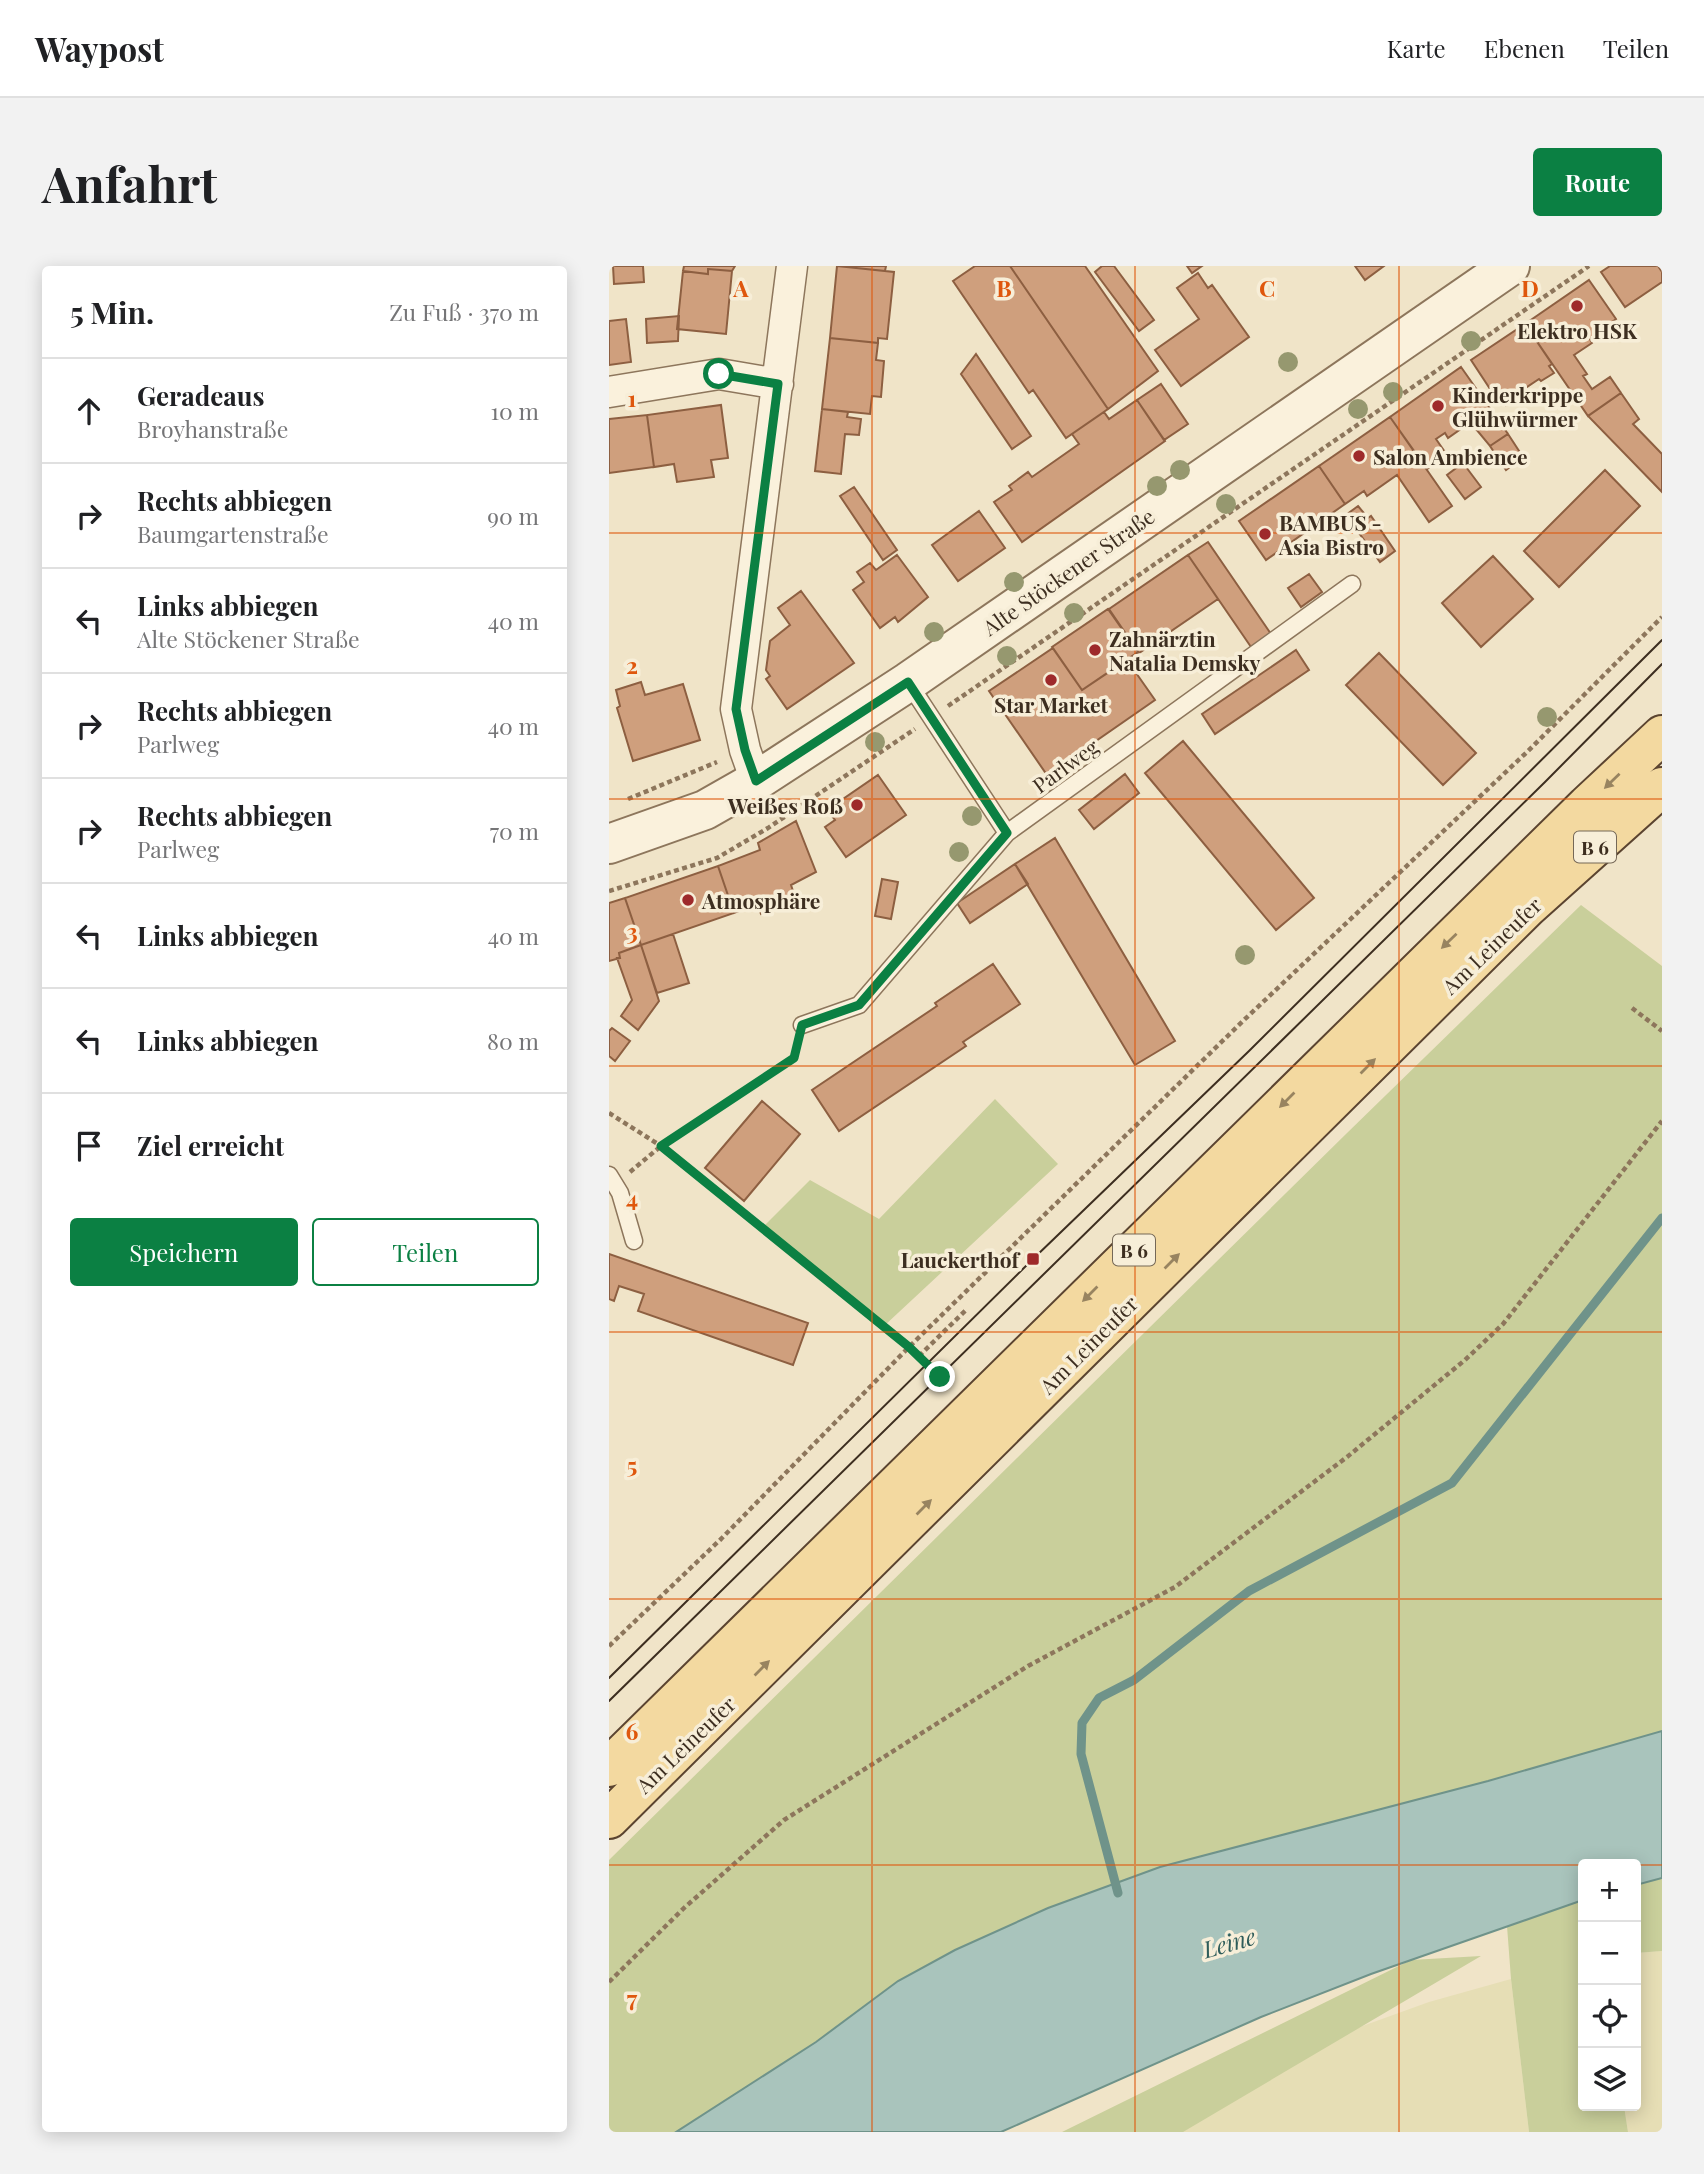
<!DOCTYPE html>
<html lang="de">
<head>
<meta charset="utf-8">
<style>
	body { margin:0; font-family:"Playfair Display",serif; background:#f2f2f2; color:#202124 }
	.controls { position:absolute; right:21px; bottom:21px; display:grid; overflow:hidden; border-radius:7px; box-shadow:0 4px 18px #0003 }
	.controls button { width:63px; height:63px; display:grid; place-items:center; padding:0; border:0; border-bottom:2px solid #e0e0e0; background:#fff; color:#202124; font:35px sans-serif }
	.stop { position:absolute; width:21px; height:21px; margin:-16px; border:5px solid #0b8043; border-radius:50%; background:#fff }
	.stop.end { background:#0b8043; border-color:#fff; box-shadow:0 2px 7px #0008 }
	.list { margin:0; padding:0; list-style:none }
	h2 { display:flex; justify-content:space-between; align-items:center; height:91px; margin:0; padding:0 28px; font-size:30px }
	h2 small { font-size:23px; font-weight:400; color:#757577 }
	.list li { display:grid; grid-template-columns:46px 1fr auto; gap:21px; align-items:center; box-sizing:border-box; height:105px; padding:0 28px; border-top:2px solid #e0e0e0 }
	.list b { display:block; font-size:26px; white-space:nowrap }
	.list p { margin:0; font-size:23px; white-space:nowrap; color:#757577 }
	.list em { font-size:23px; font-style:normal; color:#757577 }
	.actions { display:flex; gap:14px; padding:21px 28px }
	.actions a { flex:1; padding:16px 0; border:2px solid #0b8043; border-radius:7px; text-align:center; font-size:24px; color:#0b8043 }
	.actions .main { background:#0b8043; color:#fff }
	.icon { flex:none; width:38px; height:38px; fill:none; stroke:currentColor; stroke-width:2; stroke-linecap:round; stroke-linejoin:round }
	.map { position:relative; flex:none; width:1053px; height:1866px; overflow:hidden; border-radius:7px }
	header { display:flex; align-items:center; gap:42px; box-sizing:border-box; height:98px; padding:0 35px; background:#fff; border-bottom:2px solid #e0e0e0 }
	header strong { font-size:33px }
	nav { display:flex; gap:38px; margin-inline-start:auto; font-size:24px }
	.intro { display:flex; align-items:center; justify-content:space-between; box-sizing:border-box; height:168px; padding:0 42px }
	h1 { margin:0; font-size:49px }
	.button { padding:18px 32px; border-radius:7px; background:#0b8043; color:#fff; font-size:24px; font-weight:700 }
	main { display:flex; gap:42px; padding:0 42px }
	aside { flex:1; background:#fff; border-radius:7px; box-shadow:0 4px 18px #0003 }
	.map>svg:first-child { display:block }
</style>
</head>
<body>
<header>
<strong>Waypost</strong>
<nav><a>Karte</a><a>Ebenen</a><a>Teilen</a></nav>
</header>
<div class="intro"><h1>Anfahrt</h1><a class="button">Route</a></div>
<main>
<aside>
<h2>5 Min.<small>Zu Fuß · 370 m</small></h2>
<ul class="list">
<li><svg class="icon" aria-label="ahead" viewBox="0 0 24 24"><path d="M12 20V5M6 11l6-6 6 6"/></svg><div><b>Geradeaus</b><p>Broyhanstraße</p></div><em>10 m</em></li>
<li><svg class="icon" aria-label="right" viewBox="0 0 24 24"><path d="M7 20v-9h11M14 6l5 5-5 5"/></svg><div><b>Rechts abbiegen</b><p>Baumgartenstraße</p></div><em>90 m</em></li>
<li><svg class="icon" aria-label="left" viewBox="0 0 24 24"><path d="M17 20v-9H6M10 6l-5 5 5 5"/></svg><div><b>Links abbiegen</b><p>Alte Stöckener Straße</p></div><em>40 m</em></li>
<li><svg class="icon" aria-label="right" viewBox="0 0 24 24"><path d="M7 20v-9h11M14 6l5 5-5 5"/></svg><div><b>Rechts abbiegen</b><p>Parlweg</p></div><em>40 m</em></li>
<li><svg class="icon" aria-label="right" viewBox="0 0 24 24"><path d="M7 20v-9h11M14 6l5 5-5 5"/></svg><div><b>Rechts abbiegen</b><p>Parlweg</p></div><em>70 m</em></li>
<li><svg class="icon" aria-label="left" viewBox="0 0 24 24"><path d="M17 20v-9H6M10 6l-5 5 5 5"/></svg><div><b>Links abbiegen</b></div><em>40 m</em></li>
<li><svg class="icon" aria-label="left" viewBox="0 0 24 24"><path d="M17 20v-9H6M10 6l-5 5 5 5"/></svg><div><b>Links abbiegen</b></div><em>80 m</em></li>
<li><svg class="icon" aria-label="arrive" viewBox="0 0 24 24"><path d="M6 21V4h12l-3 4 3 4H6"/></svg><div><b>Ziel erreicht</b></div></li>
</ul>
<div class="actions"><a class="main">Speichern</a><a>Teilen</a></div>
</aside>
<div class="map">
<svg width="1053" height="1866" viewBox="0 0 1053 1866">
	<rect width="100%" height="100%" fill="#f0e4c8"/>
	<path fill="#e6deb5" d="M 1053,1685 L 1053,1866 L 1019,1866 L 1015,1840 L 1027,1840 L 1027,1687 Z
		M 902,1713 L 920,1866 L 546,1866 L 737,1766 L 820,1736 Z"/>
	<path fill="#c9cf9b" d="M 972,639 L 1053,700 L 1053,1465 L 879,1515 L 551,1601 L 439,1642 L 346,1684 L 289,1715 L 207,1776 L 67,1866 L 0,1866 L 0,1594 L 737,868 Z
		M 386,833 L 449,898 L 275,1060 L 153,962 L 201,914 L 270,953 Z
		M 1053,1612 L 1053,1685 L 1027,1687 L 1027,1619 Z
		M 974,1634 L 974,1840 L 1015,1840 L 1019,1866 L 920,1866 L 902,1713 L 898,1660 Z
		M 872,1690 L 574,1866 L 453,1866 L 802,1694 Z"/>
	<path fill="#a9c4bc" stroke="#6f938a" stroke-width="2" d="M 1053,1465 L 1053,1612 L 1027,1619 L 1027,1598 L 974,1598 L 974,1634 L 762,1708 L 652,1751 L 392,1866 L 67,1866 L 207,1776 L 289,1715 L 346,1684 L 439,1642 L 551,1601 L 879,1515 Z"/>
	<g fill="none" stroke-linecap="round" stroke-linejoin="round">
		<path stroke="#6f938a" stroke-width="9" d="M 509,1627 L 472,1488 L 473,1457 L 490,1432 L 525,1414 L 640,1325 L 843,1217 L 1053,952"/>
	</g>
	<path fill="#cf9f7d" stroke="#8d5f41" stroke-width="2" d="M 4,0 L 34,0 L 35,16 L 5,18 Z
		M 75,0 L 126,0 L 123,5 L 99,3 L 99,8 L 74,5 Z
		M 228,0 L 285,6 L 278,73 L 269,72 L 269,77 L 221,72 Z
		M 228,0 L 277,0 L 276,5 Z
		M 366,0 L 401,0 L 499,143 L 457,172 L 424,124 L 420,127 L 344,15 Z
		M 401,0 L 476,0 L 549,105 L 499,143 Z
		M 493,0 L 505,0 L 545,54 L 530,65 L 486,6 Z
		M 578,0 L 593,0 L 583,7 Z
		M 746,0 L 775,0 L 756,14 Z
		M 1001,0 L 1049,0 L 1053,6 L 1053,16 L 1016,41 L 992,6 Z
		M 99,3 L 123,5 L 117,68 L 68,63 L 74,5 L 99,8 Z
		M 589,7 L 599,22 L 603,19 L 640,71 L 572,120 L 546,84 L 590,53 L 568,22 Z
		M 980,14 L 1007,53 L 981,73 L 983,77 L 965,89 L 978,108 L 974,110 L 983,123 L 1001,111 L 1012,127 L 979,150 L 916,58 Z
		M 70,50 L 69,75 L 38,77 L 37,53 Z
		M 17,53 L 22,96 L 0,99 L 0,55 Z
		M 916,58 L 943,98 L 940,100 L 945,107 L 932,115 L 930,113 L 909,127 L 911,130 L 897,139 L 893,132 L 889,135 L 862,94 Z
		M 221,72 L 269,77 L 267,94 L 275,95 L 272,131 L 263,130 L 261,148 L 213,143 Z
		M 367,88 L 422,170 L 403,183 L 352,108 Z
		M 852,101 L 899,168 L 881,180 L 867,163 L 859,158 L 839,172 L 836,167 L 827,173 L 838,189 L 818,203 L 781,151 Z
		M 552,118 L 579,158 L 555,174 L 528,134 Z
		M 1012,127 L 1030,153 L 1024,158 L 1053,188 L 1053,226 L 979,150 Z
		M 528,134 L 556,175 L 413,276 L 385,236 L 403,224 L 400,220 L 419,206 L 423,211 L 470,178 L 463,168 L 495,146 L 500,153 Z
		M 112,139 L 119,192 L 102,194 L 105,211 L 68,216 L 65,198 L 45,201 L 38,149 Z
		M 213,143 L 239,146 L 238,151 L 252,153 L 250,169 L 236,168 L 232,208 L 206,205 Z
		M 38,149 L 45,201 L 0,207 L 0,153 Z
		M 781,151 L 843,240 L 820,256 L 788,209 L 758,230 L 755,225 L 736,238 L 710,200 Z
		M 899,168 L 914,191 L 897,204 L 881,180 Z
		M 854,197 L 872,221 L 856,233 L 838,209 Z
		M 710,200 L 736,238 L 657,294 L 630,255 Z
		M 996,204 L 1031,240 L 950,321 L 915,285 Z
		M 245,221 L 288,284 L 274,294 L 231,230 Z
		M 749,240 L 759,252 L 762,250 L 786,285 L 771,296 L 737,249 Z
		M 370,245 L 396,282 L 349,315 L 323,279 Z
		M 599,276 L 662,368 L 642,381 L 579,289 Z
		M 288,289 L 319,331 L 289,356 L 286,351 L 271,362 L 244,324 L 255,316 L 248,306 L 261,297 L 267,304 Z
		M 579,289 L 609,333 L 530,387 L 500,343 Z
		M 884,290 L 924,333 L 872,381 L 833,337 Z
		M 700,308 L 713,326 L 692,341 L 679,322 Z
		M 192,325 L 245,397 L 178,443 L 157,413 L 161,410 L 157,404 L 161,375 L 181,359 L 169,342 Z
		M 499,343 L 529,386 L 473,424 L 443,381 Z
		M 444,382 L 473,424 L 518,394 L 546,434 L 438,509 L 380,425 Z
		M 687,384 L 700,404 L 606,468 L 593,448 Z
		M 770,387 L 867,487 L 834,519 L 737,419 Z
		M 32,416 L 36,429 L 74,418 L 91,474 L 24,495 L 8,442 L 11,440 L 7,424 Z
		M 574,475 L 705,632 L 667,664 L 536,507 Z
		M 516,508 L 530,527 L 485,563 L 470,544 Z
		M 269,509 L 297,549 L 237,591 L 216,561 L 226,554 L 218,544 Z
		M 187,555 L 207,606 L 182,619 L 185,628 L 164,635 L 167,642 L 152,648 L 148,638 L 125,647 L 109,600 L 151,584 L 149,577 Z
		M 446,572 L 566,775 L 526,799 L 406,598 Z
		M 406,598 L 419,618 L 361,657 L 348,637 Z
		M 109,600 L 125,647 L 32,679 L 16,632 Z
		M 273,613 L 289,616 L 282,653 L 266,650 Z
		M 16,632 L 32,679 L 10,687 L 11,692 L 0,695 L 0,637 Z
		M 64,668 L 80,717 L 48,727 L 32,679 Z
		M 32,679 L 50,735 L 29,764 L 12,750 L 23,734 L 8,692 L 11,692 L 10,687 Z
		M 384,698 L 411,738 L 354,776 L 357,780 L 230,865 L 203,824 L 328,740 L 326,737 Z
		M 3,762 L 21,775 L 6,795 L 0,790 L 0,765 Z
		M 153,835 L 191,868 L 135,935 L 96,902 Z
		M 0,988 L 199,1057 L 184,1099 L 29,1045 L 35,1028 L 10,1020 L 5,1035 L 0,1033 Z"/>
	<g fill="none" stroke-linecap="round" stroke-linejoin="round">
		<g stroke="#8d765c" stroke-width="19">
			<path id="service" d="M 398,567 L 743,318
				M 193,759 L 250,739 L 398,567 L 299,416
				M 0,909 L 11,927 L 25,975"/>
		</g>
		<g stroke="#8d765c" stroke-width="33">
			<path id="minor" d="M 0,126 L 110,108 L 169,118
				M 147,515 L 136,484 L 127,443 L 183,0"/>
		</g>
		<g stroke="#8d765c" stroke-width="42">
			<path id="tertiary" d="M 0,578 L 96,544 L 147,515 L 299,416 L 901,0"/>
		</g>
		<g stroke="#5b4430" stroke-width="42">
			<path id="primary" d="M 0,1501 L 978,539 L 1053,469
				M 0,1553 L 919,641 L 1053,521"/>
		</g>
		<path stroke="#8d765c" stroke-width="4.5" stroke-dasharray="5 3.5" stroke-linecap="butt" d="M 339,440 L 980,0
			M 19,533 L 108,496
			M 0,625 L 108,592 L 159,562 L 306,463
			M 1023,742 L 1053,765
			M 0,847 L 52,880 L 300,1081 L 338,1119 L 339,1117
			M 21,906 L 52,880 L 185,792 L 188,780
			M 310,1090 L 358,1043
			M 0,1380 L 112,1273 L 300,1081 L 635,754 L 919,485 L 1053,351
			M 0,1716 L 75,1642 L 175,1554 L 419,1400 L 566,1321 L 738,1191 L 856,1094 L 894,1058 L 1053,855"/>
		<use href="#service" stroke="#faf1dc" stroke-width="16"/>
		<use href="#minor" stroke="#faf1dc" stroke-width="30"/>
		<use href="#tertiary" stroke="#faf1dc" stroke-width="38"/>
		<use href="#primary" stroke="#f3d9a0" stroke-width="38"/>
		<path stroke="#3d2e20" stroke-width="2" d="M 0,1412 L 424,993 L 640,785 L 1053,374
			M 0,1435 L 936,516 L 1053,398"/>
	</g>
	<g fill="#96986f">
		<circle cx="862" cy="75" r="10"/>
		<circle cx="679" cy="96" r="10"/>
		<circle cx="784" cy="126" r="10"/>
		<circle cx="749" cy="143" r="10"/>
		<circle cx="571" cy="204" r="10"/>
		<circle cx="548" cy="220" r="10"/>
		<circle cx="617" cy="238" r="10"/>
		<circle cx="405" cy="316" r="10"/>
		<circle cx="465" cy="347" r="10"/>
		<circle cx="325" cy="366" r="10"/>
		<circle cx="398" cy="390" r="10"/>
		<circle cx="938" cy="451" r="10"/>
		<circle cx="266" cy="476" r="10"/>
		<circle cx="363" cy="550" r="10"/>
		<circle cx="350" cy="586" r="10"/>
		<circle cx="636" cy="689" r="10"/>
	</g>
	<defs><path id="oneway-solid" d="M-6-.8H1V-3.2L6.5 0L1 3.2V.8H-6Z" transform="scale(1.75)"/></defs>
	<g fill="#988460">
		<use href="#oneway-solid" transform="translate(1003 515) rotate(136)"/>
		<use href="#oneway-solid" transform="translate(840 675) rotate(136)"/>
		<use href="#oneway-solid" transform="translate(759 800) rotate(-45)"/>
		<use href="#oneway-solid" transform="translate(678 834) rotate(135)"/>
		<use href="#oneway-solid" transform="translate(563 995) rotate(-45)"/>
		<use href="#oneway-solid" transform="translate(481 1028) rotate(135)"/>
		<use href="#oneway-solid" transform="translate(315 1241) rotate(-45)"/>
		<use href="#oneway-solid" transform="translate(153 1402) rotate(-45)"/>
	</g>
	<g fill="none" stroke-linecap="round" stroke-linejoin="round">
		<path stroke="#0b8043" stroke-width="9" d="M 110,108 L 169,118 L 127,443 L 136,484 L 147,515 L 299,416 L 398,567 L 250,739 L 193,759 L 185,792 L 52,880 L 300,1081 L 331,1111"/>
	</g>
	<path fill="none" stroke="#df570d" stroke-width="2" stroke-opacity="0.55" d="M 263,0 L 263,1866M 526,0 L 526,1866M 790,0 L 790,1866M 0,267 L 1053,267M 0,533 L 1053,533M 0,800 L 1053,800M 0,1066 L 1053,1066M 0,1333 L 1053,1333M 0,1599 L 974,1599M 1027,1599 L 1053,1599"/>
	<g fill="#9e2a2b" stroke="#f7eed8" stroke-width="2.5">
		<circle cx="968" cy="40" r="7"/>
		<circle cx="829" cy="140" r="7"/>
		<circle cx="750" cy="190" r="7"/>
		<circle cx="656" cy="268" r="7"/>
		<circle cx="486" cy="384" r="7"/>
		<circle cx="442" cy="414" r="7"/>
		<circle cx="248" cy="539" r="7"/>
		<circle cx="79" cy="634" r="7"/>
		<rect x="417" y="986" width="14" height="14" rx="3.5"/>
	</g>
	<g text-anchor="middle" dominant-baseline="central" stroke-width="7" stroke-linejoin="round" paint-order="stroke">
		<g fill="#f7eed8" stroke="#756857" stroke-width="2">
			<rect x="965" y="565.5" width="42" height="31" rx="5"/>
			<rect x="504" y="968.5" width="42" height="31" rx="5"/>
		</g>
		<g font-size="19" font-weight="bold" fill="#3d2e20">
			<text x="986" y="581">B 6</text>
			<text x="525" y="984">B 6</text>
		</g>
		<g font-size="21" font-weight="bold" fill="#3d2e20" stroke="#f7eed8" text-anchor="start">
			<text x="968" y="64" text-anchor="middle">Elektro HSK</text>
			<text x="843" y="128">Kinderkrippe<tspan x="843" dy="24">Glühwürmer</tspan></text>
			<text x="764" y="190">Salon Ambience</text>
			<text x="670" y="256">BAMBUS -<tspan x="670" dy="24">Asia Bistro</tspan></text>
			<text x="500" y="372">Zahnärztin<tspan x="500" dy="24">Natalia Demsky</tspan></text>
			<text x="442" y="438" text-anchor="middle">Star Market</text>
			<text x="234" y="539" text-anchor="end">Weißes Roß</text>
			<text x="93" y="634">Atmosphäre</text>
			<text x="410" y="993" text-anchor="end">Lauckerthof</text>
		</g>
		<g font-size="21" fill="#3d2e20" stroke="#f7eed8">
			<text transform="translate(459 305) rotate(-35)">Alte Stöckener Straße</text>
			<text transform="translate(456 499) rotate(-36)">Parlweg</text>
			<text transform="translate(882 679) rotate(-44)">Am Leineufer</text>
			<text transform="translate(479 1078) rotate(-45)">Am Leineufer</text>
			<text transform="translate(76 1478) rotate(-44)">Am Leineufer</text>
		</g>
		<g font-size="23" font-style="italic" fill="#2f5d5a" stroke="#f7eed8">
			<text transform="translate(620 1676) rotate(-16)">Leine</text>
		</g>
	</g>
	<g font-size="23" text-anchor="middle" font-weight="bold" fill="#df570d" stroke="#f7eed8" stroke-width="7" stroke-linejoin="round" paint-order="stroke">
		<text x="132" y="31">A</text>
		<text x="395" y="31">B</text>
		<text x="658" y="31">C</text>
		<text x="921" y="31">D</text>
		<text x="23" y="141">1</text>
		<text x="23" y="408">2</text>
		<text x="23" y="674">3</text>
		<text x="23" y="941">4</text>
		<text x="23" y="1208">5</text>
		<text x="23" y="1474">6</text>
		<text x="23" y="1741">7</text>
	</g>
</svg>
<div class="controls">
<button>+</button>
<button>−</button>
<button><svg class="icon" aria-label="locate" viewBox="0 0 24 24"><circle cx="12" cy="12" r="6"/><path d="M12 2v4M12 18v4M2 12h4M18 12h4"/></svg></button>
<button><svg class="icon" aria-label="layers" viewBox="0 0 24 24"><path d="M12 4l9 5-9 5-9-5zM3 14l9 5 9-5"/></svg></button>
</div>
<div class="stop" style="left:110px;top:108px"></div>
<div class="stop end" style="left:331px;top:1111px"></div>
</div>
</main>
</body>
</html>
